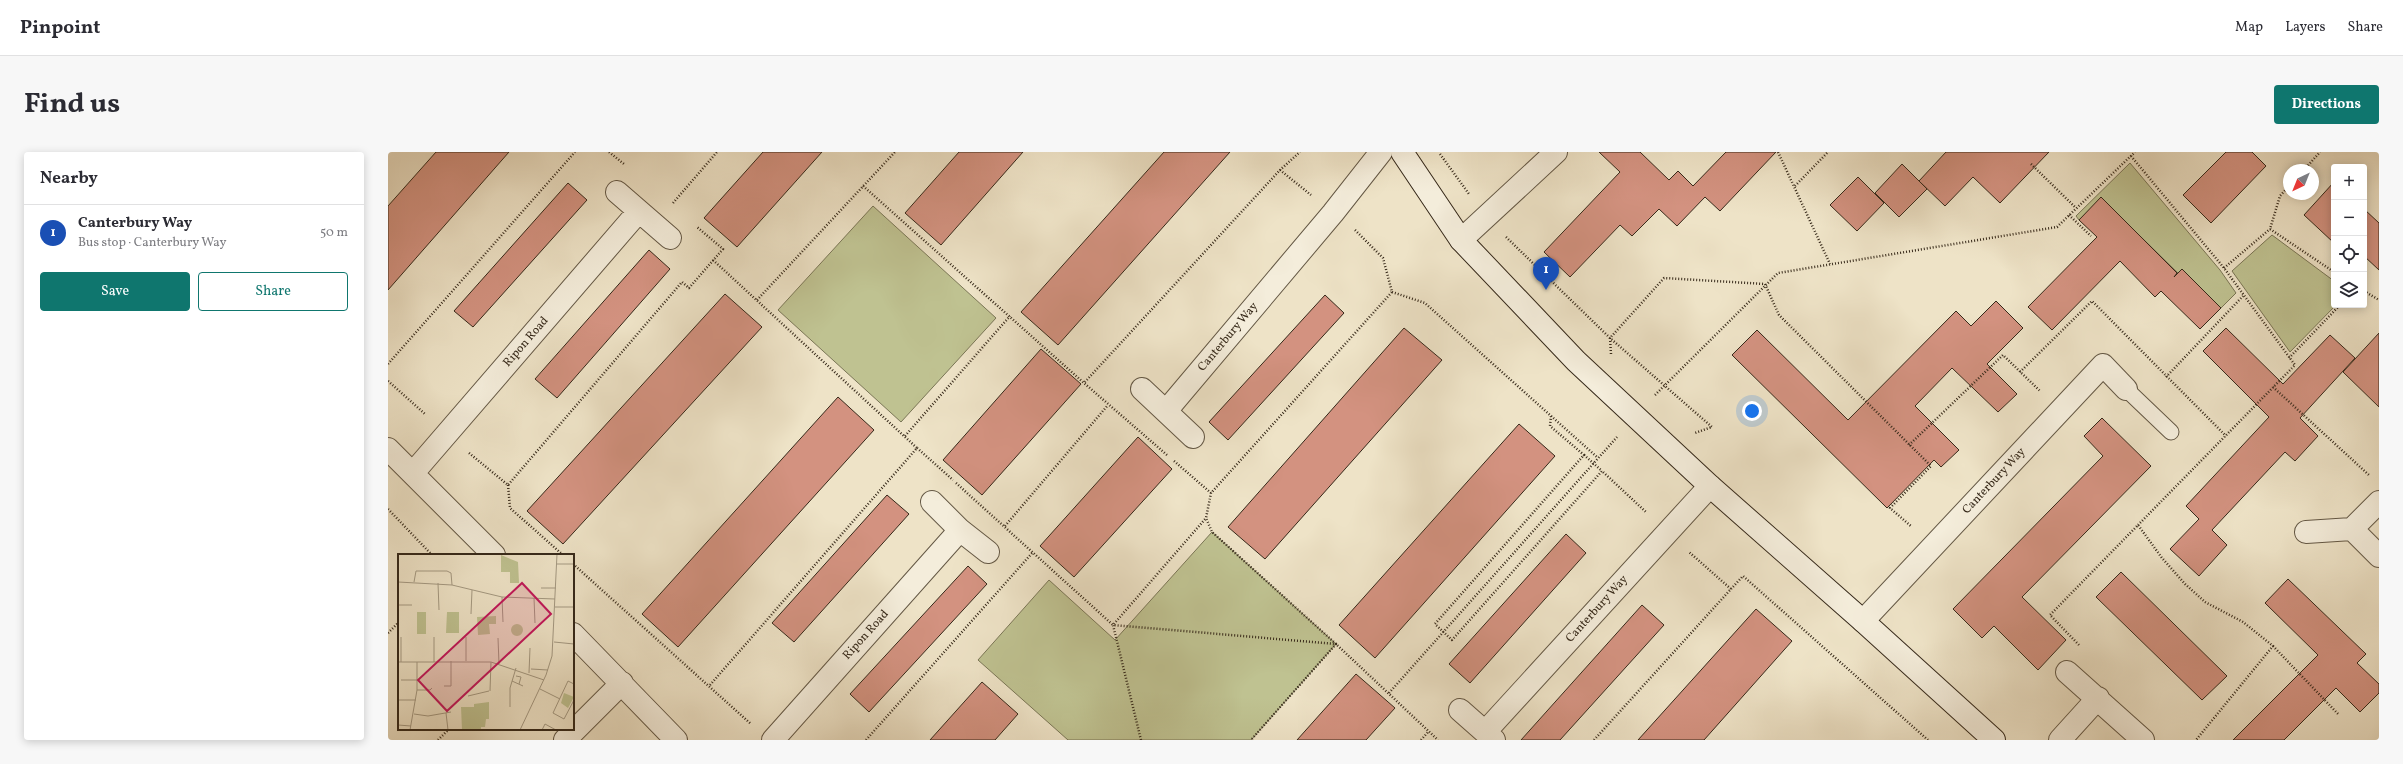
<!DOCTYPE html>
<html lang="en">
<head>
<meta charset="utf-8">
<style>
	body { margin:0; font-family:Vollkorn,serif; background:#f7f7f7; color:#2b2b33 }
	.controls { position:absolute; right:12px; top:12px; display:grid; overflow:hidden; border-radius:4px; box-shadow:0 2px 10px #0003 }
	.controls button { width:36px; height:36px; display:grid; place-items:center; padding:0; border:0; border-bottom:1px solid #e1e1e2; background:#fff; color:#2b2b33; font:20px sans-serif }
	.compass { position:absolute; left:1895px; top:12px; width:36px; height:36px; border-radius:50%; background:#fff; box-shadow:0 2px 10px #0003; rotate:223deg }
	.you { position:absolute; left:1364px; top:259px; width:14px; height:14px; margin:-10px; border:3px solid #fff; border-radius:50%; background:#1a73e8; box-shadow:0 0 0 6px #1a73e833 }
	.badge { display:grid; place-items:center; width:26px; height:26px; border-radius:50%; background:#0f766e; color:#fff; font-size:13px; font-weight:700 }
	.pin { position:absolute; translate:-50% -33px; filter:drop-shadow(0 1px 2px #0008) }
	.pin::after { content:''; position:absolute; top:21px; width:14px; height:12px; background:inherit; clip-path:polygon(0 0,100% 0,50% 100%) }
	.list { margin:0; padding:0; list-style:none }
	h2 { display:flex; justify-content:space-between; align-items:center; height:52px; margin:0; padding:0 16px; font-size:17px }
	h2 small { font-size:13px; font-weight:400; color:#7c7c81 }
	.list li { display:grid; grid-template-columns:26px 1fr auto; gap:12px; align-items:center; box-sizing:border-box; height:56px; padding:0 16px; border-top:1px solid #e1e1e2 }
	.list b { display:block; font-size:15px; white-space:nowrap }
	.list p { margin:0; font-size:13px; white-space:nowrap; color:#7c7c81 }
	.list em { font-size:13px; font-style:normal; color:#7c7c81 }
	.actions { display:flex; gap:8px; padding:12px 16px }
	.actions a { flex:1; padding:9px 0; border:1px solid #0f766e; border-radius:4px; text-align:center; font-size:14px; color:#0f766e }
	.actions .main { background:#0f766e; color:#fff }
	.icon { flex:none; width:22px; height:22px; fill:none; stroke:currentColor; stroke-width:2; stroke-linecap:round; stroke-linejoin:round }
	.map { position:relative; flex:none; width:1991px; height:588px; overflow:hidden; border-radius:4px }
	header { display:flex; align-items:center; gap:24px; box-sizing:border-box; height:56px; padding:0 20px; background:#fff; border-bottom:1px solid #e1e1e2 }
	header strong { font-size:19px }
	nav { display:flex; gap:22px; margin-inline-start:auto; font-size:14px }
	.intro { display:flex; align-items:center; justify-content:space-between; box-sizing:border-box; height:96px; padding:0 24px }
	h1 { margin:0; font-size:28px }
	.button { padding:10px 18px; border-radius:4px; background:#0f766e; color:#fff; font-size:14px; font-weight:700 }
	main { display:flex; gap:24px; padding:0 24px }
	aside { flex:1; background:#fff; border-radius:4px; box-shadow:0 2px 10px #0003 }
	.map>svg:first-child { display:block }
</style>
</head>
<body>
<header>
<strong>Pinpoint</strong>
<nav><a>Map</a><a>Layers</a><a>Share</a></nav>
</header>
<div class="intro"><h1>Find us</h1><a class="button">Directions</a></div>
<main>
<aside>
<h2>Nearby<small></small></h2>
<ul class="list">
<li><span class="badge" style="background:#1a4fb4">1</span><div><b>Canterbury Way</b><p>Bus stop · Canterbury Way</p></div><em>50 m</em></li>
</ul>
<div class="actions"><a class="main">Save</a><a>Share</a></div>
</aside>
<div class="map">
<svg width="1991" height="588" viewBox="0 0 1991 588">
	<rect width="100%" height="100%" fill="#eee3c7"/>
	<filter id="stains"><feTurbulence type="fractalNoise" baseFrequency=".005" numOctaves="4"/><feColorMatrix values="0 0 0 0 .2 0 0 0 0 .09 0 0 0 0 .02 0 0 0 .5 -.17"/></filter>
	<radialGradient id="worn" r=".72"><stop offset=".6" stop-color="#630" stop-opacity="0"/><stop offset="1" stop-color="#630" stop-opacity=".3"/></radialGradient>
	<path fill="#bfc291" stroke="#7a7656" d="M 1742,11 L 1832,118 L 1848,141 L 1833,156 L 1794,118 L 1790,121 L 1713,46 L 1691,68 L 1688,64 Z
		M 485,54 L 608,166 L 513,270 L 390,158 Z
		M 1884,83 L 1946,129 L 1948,153 L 1902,200 L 1844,119 Z
		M 824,380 L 948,492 L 863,588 L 680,588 L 590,508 L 661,428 L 727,488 Z"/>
	<path fill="#d39280" stroke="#36291a" d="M 48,0 L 121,0 L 0,138 L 0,54 Z
		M 375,0 L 434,0 L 349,95 L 316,66 Z
		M 571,0 L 635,0 L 553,93 L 517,61 Z
		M 776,0 L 842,0 L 670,193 L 633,160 Z
		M 1211,0 L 1252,0 L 1281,28 L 1290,19 L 1305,34 L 1338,0 L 1388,0 L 1332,59 L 1317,45 L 1289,74 L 1271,57 L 1244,84 L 1232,73 L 1182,125 L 1156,100 L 1232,20 Z
		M 1558,0 L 1661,0 L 1612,51 L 1585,25 L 1557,54 L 1531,29 Z
		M 1838,0 L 1864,0 L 1878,14 L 1823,71 L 1795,43 Z
		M 1514,12 L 1539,37 L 1511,65 L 1487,41 Z
		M 1470,25 L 1496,51 L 1469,79 L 1442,53 Z
		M 1946,30 L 1946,91 L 1916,63 Z
		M 180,31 L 199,48 L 85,175 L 66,159 Z
		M 1713,45 L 1789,121 L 1786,125 L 1794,117 L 1833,156 L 1812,177 L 1773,139 L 1767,145 L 1732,109 L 1664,178 L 1640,155 L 1709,85 L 1691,68 Z
		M 1976,57 L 1991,71 L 1991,118 L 1976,104 Z
		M 261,98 L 282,117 L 169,246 L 147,227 Z
		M 337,142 L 374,175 L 175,392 L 139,359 Z
		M 937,143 L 956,161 L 840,288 L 821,270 Z
		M 1608,149 L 1635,176 L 1599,212 L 1629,242 L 1610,260 L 1564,216 L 1527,254 L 1571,298 L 1553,315 L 1546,308 L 1499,356 L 1344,203 L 1369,178 L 1460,268 L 1568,159 L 1583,174 Z
		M 1016,176 L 1054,208 L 877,407 L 840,375 Z
		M 1838,176 L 1895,232 L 1942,183 L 1967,206 L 1912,266 L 1930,284 L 1907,309 L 1897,300 L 1824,378 L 1839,393 L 1811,424 L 1782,397 L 1811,367 L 1798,354 L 1881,265 L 1815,199 Z
		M 1991,181 L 1991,255 L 1955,220 Z
		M 653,197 L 693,232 L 594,343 L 555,308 Z
		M 450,245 L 486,278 L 290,495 L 254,462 Z
		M 1714,266 L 1763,314 L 1634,445 L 1678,488 L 1650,518 L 1606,474 L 1594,486 L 1565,457 L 1715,304 L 1696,284 Z
		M 1131,272 L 1167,304 L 987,506 L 951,473 Z
		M 750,285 L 784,317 L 686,425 L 652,394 Z
		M 499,343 L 521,362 L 406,490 L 384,471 Z
		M 1178,382 L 1198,401 L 1082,531 L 1061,512 Z
		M 580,414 L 599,432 L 481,560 L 462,542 Z
		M 1733,420 L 1839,524 L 1814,548 L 1708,445 Z
		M 1900,427 L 1978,502 L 1969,511 L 1991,532 L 1991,541 L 1972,560 L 1948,536 L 1896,588 L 1845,588 L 1930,503 L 1877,451 Z
		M 1254,453 L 1276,473 L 1172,588 L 1133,588 Z
		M 1368,457 L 1404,489 L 1316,588 L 1250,588 Z
		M 968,522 L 1007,556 L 978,588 L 909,588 Z
		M 594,530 L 630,562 L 607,588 L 542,588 Z"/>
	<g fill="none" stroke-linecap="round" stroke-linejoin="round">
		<g stroke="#645845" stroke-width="17">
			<path id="lane" d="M 1738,237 L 1783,280"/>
		</g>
		<g stroke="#645845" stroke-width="24">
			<path id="street" d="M 229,40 L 282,86
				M 1073,88 L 1168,0
				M 754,237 L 805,285
				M 778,259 L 945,61 L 993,0
				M 0,297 L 106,403
				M 25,321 L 251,59
				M 544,350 L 572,378 L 600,400
				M 1964,377 L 1991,350
				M 1918,380 L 1964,377 L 1991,404
				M 1475,469 L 1715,213 L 1738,237
				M 185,482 L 288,588
				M 1679,520 L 1755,588
				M 1072,558 L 1106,588
				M 1097,580 L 1322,334
				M 177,588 L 234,531
				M 385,588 L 572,378
				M 1672,588 L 1710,546"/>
		</g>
		<g stroke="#36291a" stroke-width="24">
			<path id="secondary" d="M 1014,0 L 1073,88 L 1188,209 L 1322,334 L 1475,469 L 1606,588"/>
		</g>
		<path stroke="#36291a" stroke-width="2.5" stroke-dasharray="1 2" stroke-linecap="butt" d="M 221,0 L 236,12
			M 1390,0 L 1442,112
			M 1052,2 L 1081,42
			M 1743,4 L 1836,116 L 1907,213 L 1750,373
			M 1643,12 L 1688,56
			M 892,18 L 923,43
			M 1916,18 L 1932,0
			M 475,34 L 696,231
			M 1407,34 L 1440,0
			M 1901,34 L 1892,44 L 1882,77 L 1946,120
			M 285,51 L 329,0
			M 1681,63 L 1703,84
			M 967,78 L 995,106 L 1004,140 L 823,341 L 818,366 L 824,380 L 948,492 L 1050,588
			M 1118,85 L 1222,186 L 1324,275 L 1307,281
			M 1836,116 L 1882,77
			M 1976,139 L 1991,148
			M 1004,140 L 1037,151 L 1163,264 L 1162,274 L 1196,303 L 1047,472 L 1064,488 L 1214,319 L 1259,361
			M 369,148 L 507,0
			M 1223,202 L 1222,186 L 1276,126 L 1377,132 L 1391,163 L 1543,314 L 1502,356 L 1524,375
			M 1901,206 L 1952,153
			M 0,212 L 187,0
			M 1632,220 L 1704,149 L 1838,284
			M 1778,225 L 1855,144
			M 0,229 L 38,263
			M 1885,235 L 1982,324
			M 1267,243 L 1390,121 L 1669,75 L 1747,0
			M 1163,264 L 1210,306
			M 517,284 L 622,164
			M 1521,293 L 1615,203 L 1652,239
			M 529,296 L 565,328
			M 81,301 L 120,333 L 294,130 L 301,136 L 335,97 L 309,75
			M 779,303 L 696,231 L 892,18 L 912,0
			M 786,309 L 823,341
			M 568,331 L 725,473 L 818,366
			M 120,333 L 122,356 L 175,403
			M 0,357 L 44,403
			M 617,374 L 720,253
			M 185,412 L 363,572
			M 1343,437 L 1355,424 L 1540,588
			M 0,481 L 11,470
			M 1691,493 L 1662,463 L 1750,373 L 1774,406 L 1797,432 L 1817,450 L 1855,470 L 1885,494 L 1808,588
			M 1885,494 L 1951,563
			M 322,533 L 529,296 L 325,108
			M 1001,541 L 1229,285
			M 50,588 L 61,577
			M 478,588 L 645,400
			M 753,588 L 725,473 L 948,492 L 863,588
			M 1033,588 L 1041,579
			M 1206,588 L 1343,437 L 1301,400"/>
		<use href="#lane" stroke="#f4eddb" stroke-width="15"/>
		<use href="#street" stroke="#f4eddb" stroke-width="22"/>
		<use href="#secondary" stroke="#f4eddb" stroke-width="22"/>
		<path stroke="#36291a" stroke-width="2.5" stroke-dasharray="1 2" stroke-linecap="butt" d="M 1196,303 L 1214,319"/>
	</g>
	<g text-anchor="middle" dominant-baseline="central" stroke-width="3" stroke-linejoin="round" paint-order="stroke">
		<g font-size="12" fill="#36291a" stroke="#f4eddb">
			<text transform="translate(840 185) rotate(-50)">Canterbury Way</text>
			<text transform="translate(138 190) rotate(-49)">Ripon Road</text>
			<text transform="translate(1606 329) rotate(-47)">Canterbury Way</text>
			<text transform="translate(1209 457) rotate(-48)">Canterbury Way</text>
			<text transform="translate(478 483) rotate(-48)">Ripon Road</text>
		</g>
	</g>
	<g transform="translate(10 402)">
		<rect width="176" height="176" fill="#eee3c7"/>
		<path d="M 103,1 L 120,8 L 121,29 L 112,29 L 112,18 L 103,18 ZM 19,58 L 28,58 L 28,80 L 19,80 ZM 49,58 L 61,58 L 61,79 L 48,79 ZM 98,62 L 98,70 L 91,70 L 92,80 L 80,81 L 79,63 ZM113 76a6 6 0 1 1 12 0a6 6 0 1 1-12 0ZM 166,139 L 176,143 L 170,154 L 163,149 ZM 91,148 L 91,165 L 88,165 L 87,173 L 83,173 L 83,176 L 64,176 L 63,153 L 76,153 L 76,150 Z" fill="#bfc291"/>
		<path fill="none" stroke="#a49982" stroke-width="1" d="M 158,10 L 176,10M 0,28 L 54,31 L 104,43 L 157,45M 16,28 L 18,17 L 49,17 L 53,19 L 54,31M 40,29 L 41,56M 143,34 L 158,34M 104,43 L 105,68M 136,44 L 137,69M 0,51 L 14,51M 157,53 L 176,53M 73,60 L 74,36M 3,83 L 3,108M 36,83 L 36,108M 68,83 L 68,107M 100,84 L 101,110M 156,88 L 176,90M 0,108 L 93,108 L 146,126M 133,115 L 150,116M 131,119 L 132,94M 118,122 L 123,123 L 121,130M 3,126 L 19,126M 114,127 L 125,132M 176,130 L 170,127 L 155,159 L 166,165 L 176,146M 46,132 L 53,132 L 53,107M 142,135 L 162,145M 19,136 L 32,136 L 34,134M 92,137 L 93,108M 70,142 L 91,137M 0,146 L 18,146M 112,153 L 112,134 L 118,114M 48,159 L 50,176M 16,160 L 30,162 L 53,158M 0,171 L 13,172M 12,176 L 19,136 L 19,108M 122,176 L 148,121 L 154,102 L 159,0M 144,176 L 147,170 L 158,176"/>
		<path fill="#c2185b" fill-opacity="0.15" stroke="#c2185b" stroke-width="2" d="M 124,29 L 153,60 L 49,157 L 20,126 Z"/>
		<rect width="176" height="176" fill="none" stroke="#36291a" stroke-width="2"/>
	</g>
	<rect width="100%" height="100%" filter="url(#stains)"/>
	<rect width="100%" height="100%" fill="url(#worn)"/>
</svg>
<div class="controls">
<button>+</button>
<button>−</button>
<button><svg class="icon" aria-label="locate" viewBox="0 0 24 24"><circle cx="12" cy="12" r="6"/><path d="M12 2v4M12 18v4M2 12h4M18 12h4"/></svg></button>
<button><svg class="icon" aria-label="layers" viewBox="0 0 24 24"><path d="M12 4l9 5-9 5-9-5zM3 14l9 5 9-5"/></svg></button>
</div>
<svg class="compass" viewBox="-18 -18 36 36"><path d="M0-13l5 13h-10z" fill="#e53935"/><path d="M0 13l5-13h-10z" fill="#7c7c81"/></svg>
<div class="you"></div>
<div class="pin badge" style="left:1158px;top:138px;background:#1a4fb4">1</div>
</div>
</main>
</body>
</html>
